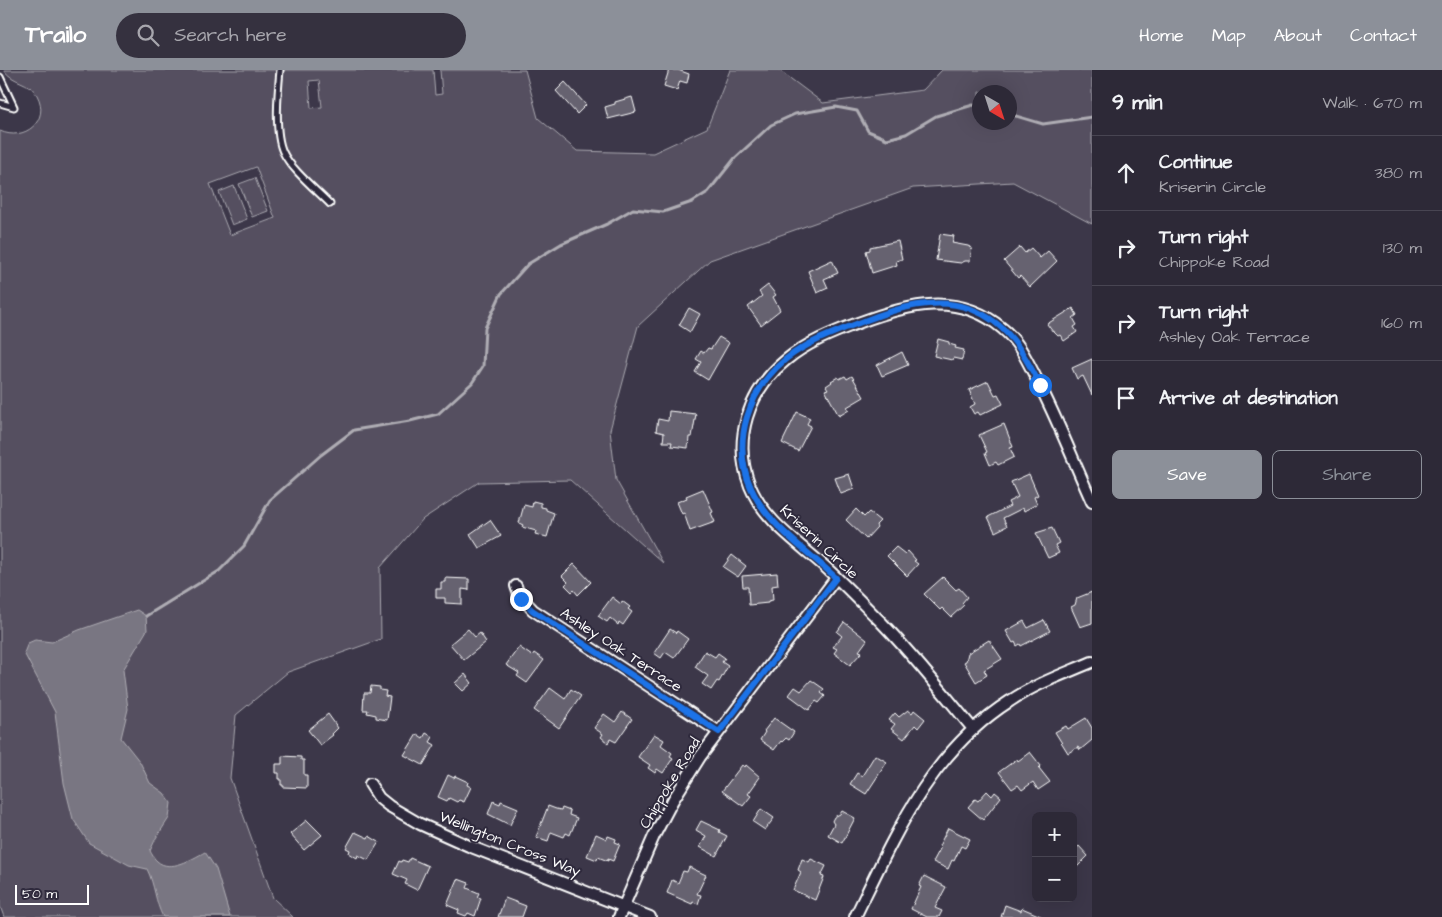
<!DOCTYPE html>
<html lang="en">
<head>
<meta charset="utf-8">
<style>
	body { margin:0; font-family:"Architects Daughter",sans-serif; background:#35313f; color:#f1f3f6 }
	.controls { position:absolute; right:15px; bottom:15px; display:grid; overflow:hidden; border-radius:8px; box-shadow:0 5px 20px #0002 }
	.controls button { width:45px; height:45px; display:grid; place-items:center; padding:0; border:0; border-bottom:1px solid #484552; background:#2d2937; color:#f1f3f6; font:25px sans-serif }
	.compass { position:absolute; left:972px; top:15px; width:45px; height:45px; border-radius:50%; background:#2d2937; box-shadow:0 5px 20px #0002; rotate:141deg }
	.scale { position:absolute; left:15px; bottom:12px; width:74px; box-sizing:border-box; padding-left:5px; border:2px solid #fff; border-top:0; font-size:14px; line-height:18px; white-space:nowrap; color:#fff; -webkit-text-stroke:4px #2f2a3d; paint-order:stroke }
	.stop { position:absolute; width:15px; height:15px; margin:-11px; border:4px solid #1a73e8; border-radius:50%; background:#fff }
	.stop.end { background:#1a73e8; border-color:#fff; box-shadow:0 1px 5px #0008 }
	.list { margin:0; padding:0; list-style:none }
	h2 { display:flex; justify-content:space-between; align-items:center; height:65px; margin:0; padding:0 20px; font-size:21px }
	h2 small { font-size:16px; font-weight:400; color:#a7a6ad }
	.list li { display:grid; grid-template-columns:32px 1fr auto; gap:15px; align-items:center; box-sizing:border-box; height:75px; padding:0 20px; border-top:1px solid #484552 }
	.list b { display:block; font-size:19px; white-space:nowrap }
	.list p { margin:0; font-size:16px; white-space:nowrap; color:#a7a6ad }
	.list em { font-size:16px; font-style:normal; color:#a7a6ad }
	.actions { display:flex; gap:10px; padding:15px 20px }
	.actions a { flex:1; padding:11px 0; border:1px solid #8c9099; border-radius:8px; text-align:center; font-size:18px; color:#8c9099 }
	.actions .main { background:#8c9099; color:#fff }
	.icon { flex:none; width:28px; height:28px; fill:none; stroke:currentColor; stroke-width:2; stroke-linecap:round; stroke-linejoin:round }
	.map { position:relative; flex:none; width:1092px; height:847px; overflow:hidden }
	header { display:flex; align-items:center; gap:30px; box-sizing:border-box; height:70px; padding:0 25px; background:#8c9099; color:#fff }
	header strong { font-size:24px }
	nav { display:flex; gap:28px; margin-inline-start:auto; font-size:18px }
	.search { width:350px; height:45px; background:#35313f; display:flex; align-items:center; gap:12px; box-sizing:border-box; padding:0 18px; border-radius:28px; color:#a7a6ad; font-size:19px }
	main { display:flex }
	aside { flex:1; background:#2d2937 }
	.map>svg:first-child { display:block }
</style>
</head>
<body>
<header>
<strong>Trailo</strong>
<div class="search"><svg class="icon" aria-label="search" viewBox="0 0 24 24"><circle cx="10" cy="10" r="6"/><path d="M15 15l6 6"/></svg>Search here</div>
<nav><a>Home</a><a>Map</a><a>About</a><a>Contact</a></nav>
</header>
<main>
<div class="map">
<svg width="1092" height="847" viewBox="0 0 1092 847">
	<rect width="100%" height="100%" fill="#3c3749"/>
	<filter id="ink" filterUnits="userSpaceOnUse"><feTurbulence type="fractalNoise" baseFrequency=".02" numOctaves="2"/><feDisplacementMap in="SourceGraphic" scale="10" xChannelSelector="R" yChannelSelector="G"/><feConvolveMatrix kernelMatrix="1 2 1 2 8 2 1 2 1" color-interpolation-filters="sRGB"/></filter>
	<g filter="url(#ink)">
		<path fill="#555060" stroke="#aaa8b0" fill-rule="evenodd" d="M 4,0 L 433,0 L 435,25 L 442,24 L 440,0 L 525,0 L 538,48 L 577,81 L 653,83 L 707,58 L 730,0 L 779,0 L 823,33 L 923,20 L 942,0 L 1092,0 L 1092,154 L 1013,112 L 913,118 L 710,190 L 638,256 L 610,360 L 616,410 L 663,493 L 570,410 L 479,412 L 423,449 L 380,498 L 381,569 L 288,602 L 236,645 L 230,708 L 273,828 L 293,847 L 4,847 L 0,836 L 0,61 C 24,72 51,51 37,25 C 30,11 12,13 4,0 ZM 319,10 L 322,37 L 311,38 L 309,11 ZM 979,22 L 1009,22 L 1009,52 L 979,52 ZM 256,97 L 275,148 L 230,165 L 210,114 Z
			M 255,108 L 268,141 L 252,147 L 239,114 Z
			M 234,116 L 247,149 L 232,155 L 219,122 Z"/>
		<path fill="#797682" stroke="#afadb4" d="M 137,540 L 146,546 L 147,560 L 123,600 L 128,639 L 121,668 L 140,692 L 150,713 L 164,723 L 171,733 L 169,748 L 156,768 L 150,781 C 152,784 154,789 157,791 C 170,803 192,789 205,782 L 216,799 L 230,847 L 163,847 C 155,832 155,815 147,799 L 129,795 L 89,773 L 73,749 L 64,713 L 55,642 L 24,583 L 28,573 L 35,570 L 52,572 L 79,560 Z"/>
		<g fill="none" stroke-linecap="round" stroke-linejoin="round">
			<path stroke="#afadb4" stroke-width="3" d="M 1009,44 L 1043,54 L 1092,47
				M 146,546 L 219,501 L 244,476 L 270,430 L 321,385 L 354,360 L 410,351 L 438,344 L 472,313 L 483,296 L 485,258 L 501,224 L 528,194 L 561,174 L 607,154 L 633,139 L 663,142 L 692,132 L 708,122 L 735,88 L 771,55 L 795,44 L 836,37 L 857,41 L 868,61 L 887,69 L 906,64 L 936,46 L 973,35 L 979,36"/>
		</g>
		<path fill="#666270" stroke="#fff" d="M 669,0 L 678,0 L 689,4 L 687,13 L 680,11 L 677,20 L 664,16 Z
			M 565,12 L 586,35 L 577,44 L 556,21 Z
			M 632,27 L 636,42 L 608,49 L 605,37 L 615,34 L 615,32 Z
			M 940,164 L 954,166 L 952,173 L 968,176 L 972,178 L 970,191 L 965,191 L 961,193 L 936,190 Z
			M 898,171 L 902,189 L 896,191 L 897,195 L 872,203 L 866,181 L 870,180 L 870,177 Z
			M 1020,177 L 1025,183 L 1031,178 L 1040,188 L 1048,181 L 1057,191 L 1030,217 L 1020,206 L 1018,208 L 1004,191 Z
			M 832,190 L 838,203 L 824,209 L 828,218 L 817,223 L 808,201 Z
			M 768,215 L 776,225 L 773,227 L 780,240 L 761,255 L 748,237 L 762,226 L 759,222 Z
			M 689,238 L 700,244 L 690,262 L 679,255 Z
			M 1073,238 L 1077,245 L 1073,248 L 1077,255 L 1074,257 L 1077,262 L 1064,271 L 1060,265 L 1058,266 L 1054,262 L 1053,262 L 1047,254 Z
			M 719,267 L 729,273 L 708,310 L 695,302 L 701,292 L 696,289 L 701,281 L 704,283 L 708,278 L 711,279 Z
			M 938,269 L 949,272 L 949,274 L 956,276 L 955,278 L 964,280 L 962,290 L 953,288 L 952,290 L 934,286 Z
			M 902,282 L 908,295 L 882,306 L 877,295 Z
			M 1092,289 L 1092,325 L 1083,306 L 1077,309 L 1072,298 Z
			M 845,306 L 847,309 L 852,306 L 864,327 L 847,337 L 849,340 L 839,346 L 825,320 L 828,319 L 826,316 L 832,312 L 831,311 L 838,307 L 839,309 Z
			M 988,311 L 995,325 L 998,324 L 1003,334 L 980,345 L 978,342 L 974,344 L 970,337 L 975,334 L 969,320 Z
			M 669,341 L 696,344 L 692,367 L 689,367 L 688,378 L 671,376 L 672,372 L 663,372 L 664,363 L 656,361 L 658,349 L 668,351 Z
			M 797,342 L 810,348 L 807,354 L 811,356 L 798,381 L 782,373 Z
			M 1004,354 L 1013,377 L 1010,378 L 1014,387 L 998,395 L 996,392 L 990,395 L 985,383 L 987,382 L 979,365 Z
			M 849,404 L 854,419 L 841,424 L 835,408 Z
			M 1029,404 L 1038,425 L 1034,427 L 1037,434 L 1024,441 L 1023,438 L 1003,448 L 1007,456 L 995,462 L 988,447 L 1010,436 L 1008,432 L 1018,427 L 1011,412 Z
			M 703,419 L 713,442 L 711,443 L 715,452 L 690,461 L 684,443 L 682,444 L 677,432 L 687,428 L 686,426 Z
			M 533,431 L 541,433 L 541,437 L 546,438 L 546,440 L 554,443 L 547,467 L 535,464 L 536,461 L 522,457 L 523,455 L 519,453 L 524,435 L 532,437 Z
			M 856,439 L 864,447 L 869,442 L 880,451 L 876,455 L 877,457 L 866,469 L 846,450 Z
			M 490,450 L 501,466 L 479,478 L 470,464 Z
			M 1052,458 L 1059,473 L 1055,475 L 1059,483 L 1048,488 L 1036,463 Z
			M 896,477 L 905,484 L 908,481 L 916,490 L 914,491 L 918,494 L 907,506 L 887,486 Z
			M 732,485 L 746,496 L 738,507 L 723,497 Z
			M 574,494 L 591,512 L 578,525 L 574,520 L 572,522 L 565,515 L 568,512 L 562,506 Z
			M 777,503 L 778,515 L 772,516 L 773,530 L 768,531 L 768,533 L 749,535 L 748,517 L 743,517 L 742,506 Z
			M 943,507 L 956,520 L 959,518 L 967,527 L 962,533 L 964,535 L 951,547 L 942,538 L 940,540 L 924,524 Z
			M 445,508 L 469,509 L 469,520 L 462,519 L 462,534 L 445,533 L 445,528 L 436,528 L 436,519 L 441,519 L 441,512 L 445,512 Z
			M 1092,522 L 1092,553 L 1080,557 L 1071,537 L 1075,535 L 1077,528 Z
			M 612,527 L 621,534 L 622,531 L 630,537 L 628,539 L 632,542 L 623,555 L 619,552 L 618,555 L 610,548 L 607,552 L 598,546 Z
			M 1044,550 L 1050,561 L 1021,576 L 1020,574 L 1017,576 L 1015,572 L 1013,573 L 1006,561 L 1024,551 L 1028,558 Z
			M 844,552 L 867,570 L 859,581 L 862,582 L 850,595 L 834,583 L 837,579 L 833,577 L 842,566 L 837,562 Z
			M 468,559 L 475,567 L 480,563 L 486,572 L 464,590 L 450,574 Z
			M 670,559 L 676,563 L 677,561 L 688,569 L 674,588 L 665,582 L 661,588 L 654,583 Z
			M 989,570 L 1002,589 L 984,600 L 987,605 L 976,612 L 964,592 L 966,591 L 968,583 Z
			M 519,577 L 532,586 L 534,583 L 544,590 L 527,613 L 517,606 L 519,603 L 506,595 Z
			M 705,581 L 715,587 L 718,583 L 725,588 L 722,592 L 728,596 L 719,612 L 717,611 L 711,620 L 702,614 L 708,606 L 695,597 Z
			M 465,604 L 472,613 L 463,621 L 455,613 Z
			M 811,610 L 824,619 L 821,623 L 825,626 L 819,633 L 816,631 L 809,640 L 789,625 L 795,617 L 801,621 Z
			M 371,616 L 380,617 L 380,620 L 386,621 L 385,626 L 390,627 L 387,650 L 376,648 L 376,645 L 367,643 L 368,640 L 363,640 L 364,623 L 370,623 Z
			M 550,618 L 565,629 L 571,619 L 581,626 L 559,658 L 534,640 Z
			M 908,640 L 912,643 L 914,640 L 925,649 L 918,658 L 915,655 L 904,669 L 891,659 L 895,654 L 889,650 L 895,643 L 899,647 Z
			M 622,642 L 632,649 L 616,672 L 610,669 L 608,673 L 601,667 L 603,664 L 594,658 L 604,644 L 615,652 Z
			M 328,644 L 338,658 L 332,664 L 333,665 L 320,675 L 308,660 Z
			M 774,648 L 794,662 L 789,670 L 786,668 L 782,672 L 781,671 L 774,680 L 760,670 L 765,662 L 764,661 Z
			M 1086,648 L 1092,658 L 1092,670 L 1080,680 L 1078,677 L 1068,683 L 1055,662 L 1066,656 L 1068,659 Z
			M 426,663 L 433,667 L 430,672 L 435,675 L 423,695 L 404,685 L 417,664 L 423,668 Z
			M 654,664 L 664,670 L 661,675 L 672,683 L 670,686 L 673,688 L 663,703 L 657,699 L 655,703 L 648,698 L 650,695 L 638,687 Z
			M 1030,682 L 1041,696 L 1039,698 L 1050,712 L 1038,720 L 1033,712 L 1022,720 L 1018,715 L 1012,719 L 999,702 L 1017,689 L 1018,691 Z
			M 875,685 L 887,692 L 866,724 L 850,714 L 857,703 L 862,706 Z
			M 282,686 L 301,687 L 301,690 L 304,690 L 304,705 L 307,705 L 307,718 L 283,717 L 283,715 L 281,715 L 281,709 L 279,709 L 279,703 L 276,703 L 276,694 L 282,694 Z
			M 742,695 L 745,697 L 746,695 L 760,707 L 748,724 L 751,726 L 743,736 L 722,721 Z
			M 448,705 L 454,708 L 455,706 L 468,712 L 467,715 L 471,717 L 464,732 L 459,730 L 457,732 L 449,728 L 447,731 L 438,727 Z
			M 987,721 L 992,726 L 995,722 L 1001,727 L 983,750 L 968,737 L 975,729 L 978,731 Z
			M 493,731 L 500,734 L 501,731 L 518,738 L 510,755 L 488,744 Z
			M 548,736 L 556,739 L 561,740 L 562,738 L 570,741 L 569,745 L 577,748 L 570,765 L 566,763 L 564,767 L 551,762 L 548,771 L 536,767 Z
			M 761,739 L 774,748 L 765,760 L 753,752 Z
			M 842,741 L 855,748 L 842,773 L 828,765 L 834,754 L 832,751 L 834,747 L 840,744 Z
			M 307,750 L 322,765 L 304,780 L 290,764 Z
			M 701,751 L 720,760 L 719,762 L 727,766 L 716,786 L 700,777 L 706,766 L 696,760 Z
			M 948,758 L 970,769 L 965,778 L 961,776 L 954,791 L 952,790 L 948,799 L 933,792 L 941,777 L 939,776 Z
			M 355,762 L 368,768 L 369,766 L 379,772 L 368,790 L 358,785 L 357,788 L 349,783 L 350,780 L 346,778 Z
			M 596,764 L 607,769 L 608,766 L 616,769 L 615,772 L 620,774 L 613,791 L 608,789 L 608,791 L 598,787 L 597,790 L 587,786 Z
			M 1079,776 L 1088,786 L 1073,801 L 1073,781 Z
			M 410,788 L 428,796 L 417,820 L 405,814 L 407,810 L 393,804 L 399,791 L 401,792 L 402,790 L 408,792 Z
			M 802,789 L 809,792 L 811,789 L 826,796 L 821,806 L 824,807 L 815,830 L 793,820 L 801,802 L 798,800 Z
			M 689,797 L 706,805 L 697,824 L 701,825 L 698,834 L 693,832 L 692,834 L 667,823 L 672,810 L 678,813 L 683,801 L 687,802 Z
			M 924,806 L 946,817 L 935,838 L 942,841 L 939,847 L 927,847 L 911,839 L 921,817 L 919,816 Z
			M 458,809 L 469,813 L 467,818 L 479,823 L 477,827 L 481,828 L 475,846 L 468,843 L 466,846 L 458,843 L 459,840 L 447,835 Z
			M 505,828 L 526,836 L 522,847 L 498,847 Z
			M 1005,835 L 1021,841 L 1022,838 L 1043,847 L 1001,847 Z"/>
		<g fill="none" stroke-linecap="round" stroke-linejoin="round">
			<g stroke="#fff" stroke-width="9">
				<path id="lane" d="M 280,0 C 278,21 274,63 283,82 C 290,98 316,120 330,134
					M 0,7 L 14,37 L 0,33"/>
			</g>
			<g stroke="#fff" stroke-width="14">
				<path id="street" d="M 516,516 L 519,525 L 533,540 L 719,662
					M 973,659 C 943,623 914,586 881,552 C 862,533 843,513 823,495 C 796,471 764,450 750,416 C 732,370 748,321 786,290 C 806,273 834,262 858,253 C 908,234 959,221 1003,259 C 1019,272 1027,290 1036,308 C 1057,348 1073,390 1092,432
					M 370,714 L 379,728 L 389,736 L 420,754 L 469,776 L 650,847
					M 619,847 L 654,766 L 673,730 L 700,687 L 836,508
					M 855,847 C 895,765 930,682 1010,631 C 1035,614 1064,604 1092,592"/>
			</g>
			<use href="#lane" stroke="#2f2a3d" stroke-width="5"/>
			<use href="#street" stroke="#2f2a3d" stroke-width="10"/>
		</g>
	</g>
	<g fill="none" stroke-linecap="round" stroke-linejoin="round" filter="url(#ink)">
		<path stroke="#1a73e8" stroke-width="6" d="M 521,529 L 532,540 L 719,662 L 836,508 C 806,479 768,456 751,418 C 731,372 748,320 786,289 C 809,271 838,261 864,251 C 897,238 936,226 971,239 C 1008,253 1023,282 1040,315"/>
	</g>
	<g text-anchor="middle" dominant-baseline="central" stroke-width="4" stroke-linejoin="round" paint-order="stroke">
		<g font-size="15" fill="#fff" stroke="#2f2a3d">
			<text transform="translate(819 472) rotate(43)">Kriserin Circle</text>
			<text transform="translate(621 580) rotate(33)">Ashley Oak Terrace</text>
			<text transform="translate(670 713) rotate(-59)">Chippoke Road</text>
			<text transform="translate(510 774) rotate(22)">Wellington Cross Way</text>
		</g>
	</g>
</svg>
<div class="controls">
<button>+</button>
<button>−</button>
</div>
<svg class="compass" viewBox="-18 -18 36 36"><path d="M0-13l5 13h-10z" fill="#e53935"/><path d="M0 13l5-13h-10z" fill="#a7a6ad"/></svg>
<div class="scale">50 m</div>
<div class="stop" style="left:1040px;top:315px"></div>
<div class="stop end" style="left:521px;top:529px"></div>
</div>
<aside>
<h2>9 min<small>Walk · 670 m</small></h2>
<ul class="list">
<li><svg class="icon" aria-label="ahead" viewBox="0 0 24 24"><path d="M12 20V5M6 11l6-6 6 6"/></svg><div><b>Continue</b><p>Kriserin Circle</p></div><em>380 m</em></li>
<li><svg class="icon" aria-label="right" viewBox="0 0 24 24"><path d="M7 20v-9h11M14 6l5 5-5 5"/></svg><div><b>Turn right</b><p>Chippoke Road</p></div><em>130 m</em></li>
<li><svg class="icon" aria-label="right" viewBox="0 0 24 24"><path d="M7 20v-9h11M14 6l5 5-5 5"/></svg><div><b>Turn right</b><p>Ashley Oak Terrace</p></div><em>160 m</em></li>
<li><svg class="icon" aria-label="arrive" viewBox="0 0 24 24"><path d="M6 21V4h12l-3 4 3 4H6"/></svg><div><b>Arrive at destination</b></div></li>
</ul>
<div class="actions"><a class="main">Save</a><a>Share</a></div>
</aside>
</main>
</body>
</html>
